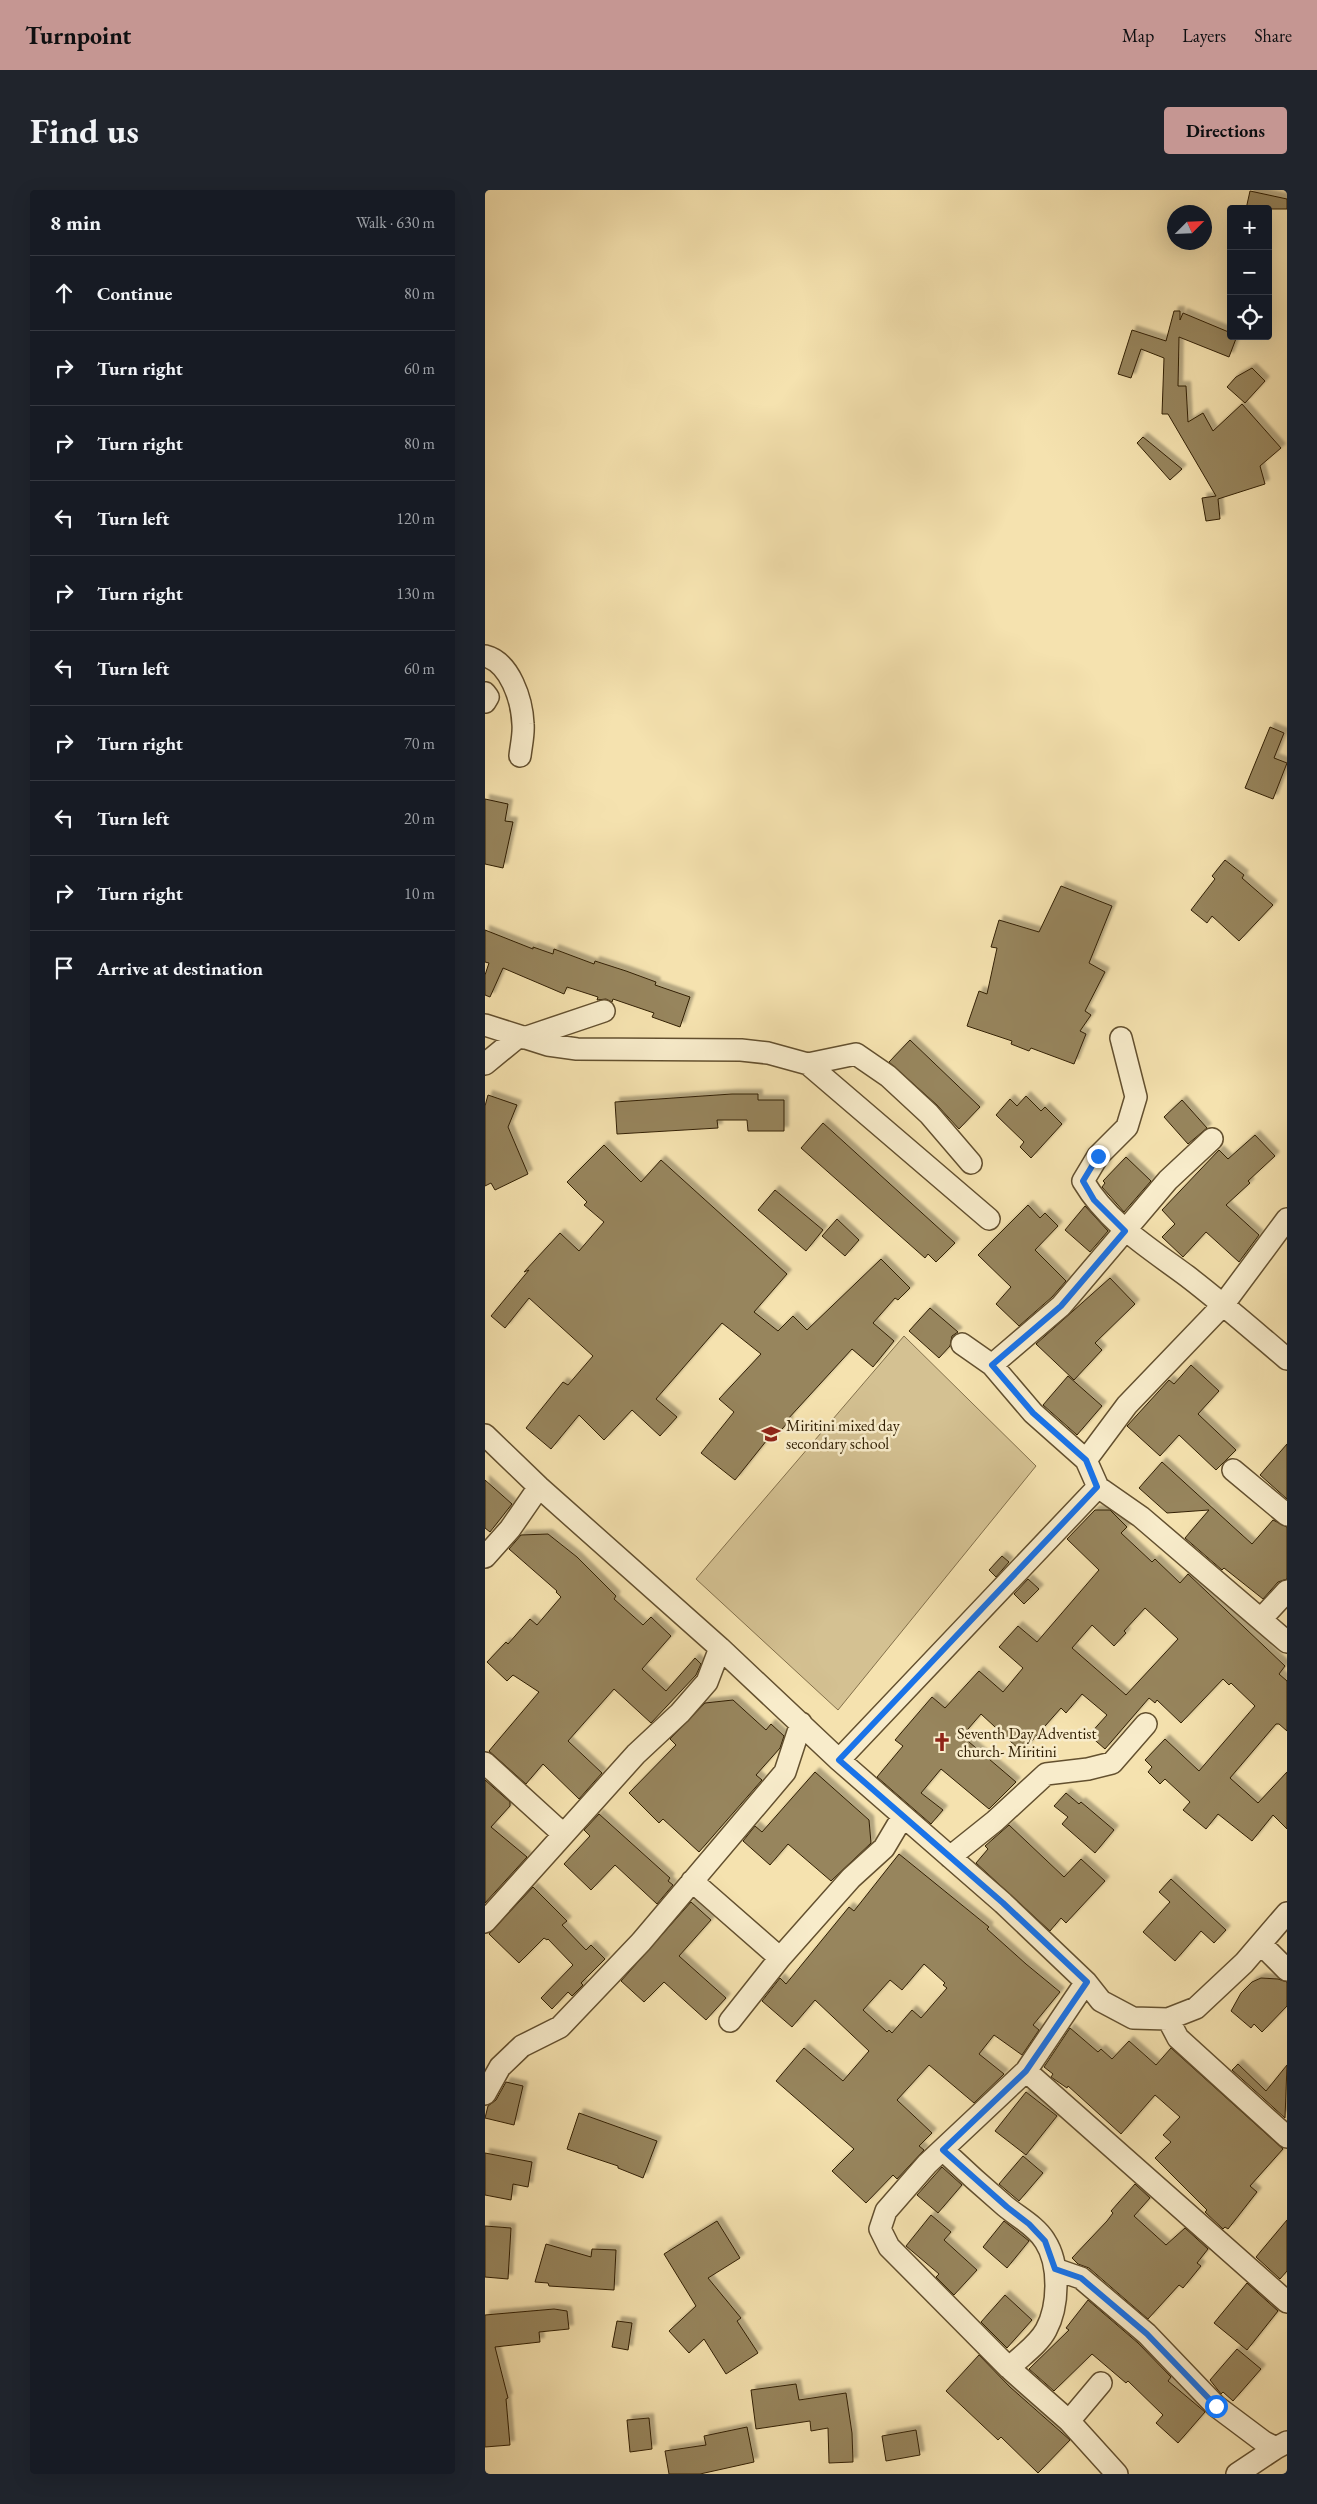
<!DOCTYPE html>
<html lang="en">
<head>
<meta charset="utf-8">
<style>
	body { margin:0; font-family:"EB Garamond",serif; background:#20242c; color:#f1f3f6 }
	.controls { position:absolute; right:15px; top:15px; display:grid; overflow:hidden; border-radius:5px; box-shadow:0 5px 20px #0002 }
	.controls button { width:45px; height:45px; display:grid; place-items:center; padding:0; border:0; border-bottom:1px solid #363941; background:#171b24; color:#f1f3f6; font:25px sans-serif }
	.compass { position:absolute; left:682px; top:15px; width:45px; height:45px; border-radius:50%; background:#171b24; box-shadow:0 5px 20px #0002; rotate:66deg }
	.stop { position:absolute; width:15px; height:15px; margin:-11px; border:4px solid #1a73e8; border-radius:50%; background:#fff }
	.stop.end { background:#1a73e8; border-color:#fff; box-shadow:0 1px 5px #0008 }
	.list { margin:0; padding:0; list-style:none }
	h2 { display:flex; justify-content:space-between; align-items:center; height:65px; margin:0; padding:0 20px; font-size:21px }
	h2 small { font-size:16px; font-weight:400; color:#9ea1a6 }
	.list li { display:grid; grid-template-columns:32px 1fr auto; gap:15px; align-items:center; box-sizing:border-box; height:75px; padding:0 20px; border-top:1px solid #363941 }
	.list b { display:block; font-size:19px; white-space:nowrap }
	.list em { font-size:16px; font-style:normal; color:#9ea1a6 }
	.icon { flex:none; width:28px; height:28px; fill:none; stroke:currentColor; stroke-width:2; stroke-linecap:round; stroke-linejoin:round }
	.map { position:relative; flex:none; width:802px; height:2284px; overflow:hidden; border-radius:5px }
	header { display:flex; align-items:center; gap:30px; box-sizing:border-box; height:70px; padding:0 25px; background:#c59692; color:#111 }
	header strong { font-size:24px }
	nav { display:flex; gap:28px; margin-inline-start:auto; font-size:18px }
	.intro { display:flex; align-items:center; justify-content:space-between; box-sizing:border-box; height:120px; padding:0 30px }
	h1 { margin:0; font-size:35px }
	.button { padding:12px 22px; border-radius:5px; background:#c59692; color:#111; font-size:18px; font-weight:700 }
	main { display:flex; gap:30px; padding:0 30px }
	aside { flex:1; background:#171b24; border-radius:5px; box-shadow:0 5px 20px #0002 }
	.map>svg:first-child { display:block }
</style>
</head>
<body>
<header>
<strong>Turnpoint</strong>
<nav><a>Map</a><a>Layers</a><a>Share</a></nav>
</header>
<div class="intro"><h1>Find us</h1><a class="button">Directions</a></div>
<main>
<aside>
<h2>8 min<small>Walk · 630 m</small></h2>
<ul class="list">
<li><svg class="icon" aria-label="ahead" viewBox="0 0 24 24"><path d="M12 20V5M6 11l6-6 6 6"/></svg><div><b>Continue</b></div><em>80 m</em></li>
<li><svg class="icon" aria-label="right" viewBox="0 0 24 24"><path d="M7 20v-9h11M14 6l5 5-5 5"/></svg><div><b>Turn right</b></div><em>60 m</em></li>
<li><svg class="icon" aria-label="right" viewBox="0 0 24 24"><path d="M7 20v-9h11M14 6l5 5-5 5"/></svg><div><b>Turn right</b></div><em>80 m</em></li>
<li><svg class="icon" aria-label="left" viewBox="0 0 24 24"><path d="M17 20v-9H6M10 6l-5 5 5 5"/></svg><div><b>Turn left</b></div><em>120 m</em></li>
<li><svg class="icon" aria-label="right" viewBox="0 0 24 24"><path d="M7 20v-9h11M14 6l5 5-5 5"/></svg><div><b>Turn right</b></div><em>130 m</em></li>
<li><svg class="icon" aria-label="left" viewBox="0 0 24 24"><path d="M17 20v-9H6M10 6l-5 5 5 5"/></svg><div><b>Turn left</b></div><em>60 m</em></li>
<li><svg class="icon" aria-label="right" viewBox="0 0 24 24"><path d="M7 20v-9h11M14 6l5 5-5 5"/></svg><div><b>Turn right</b></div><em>70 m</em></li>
<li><svg class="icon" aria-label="left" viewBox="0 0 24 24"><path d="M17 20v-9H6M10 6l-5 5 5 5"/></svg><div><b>Turn left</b></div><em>20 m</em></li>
<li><svg class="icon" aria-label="right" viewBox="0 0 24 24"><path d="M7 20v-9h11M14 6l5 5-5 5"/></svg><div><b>Turn right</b></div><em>10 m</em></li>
<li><svg class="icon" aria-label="arrive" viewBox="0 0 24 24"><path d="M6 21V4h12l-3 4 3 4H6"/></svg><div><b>Arrive at destination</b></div></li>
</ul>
</aside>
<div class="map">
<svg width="802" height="2284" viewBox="0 0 802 2284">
	<defs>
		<filter id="shadow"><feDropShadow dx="4.5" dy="-4.5" stdDeviation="1" flood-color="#0004"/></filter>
	</defs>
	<rect width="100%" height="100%" fill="#f5e2af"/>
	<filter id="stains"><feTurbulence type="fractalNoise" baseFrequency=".004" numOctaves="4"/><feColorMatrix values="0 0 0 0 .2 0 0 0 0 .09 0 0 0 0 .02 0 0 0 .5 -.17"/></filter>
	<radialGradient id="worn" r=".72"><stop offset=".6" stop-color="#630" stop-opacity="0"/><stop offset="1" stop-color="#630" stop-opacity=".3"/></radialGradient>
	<path fill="#d4c192" stroke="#83704b" d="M 419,1146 L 551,1276 L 353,1520 L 211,1389 Z"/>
	<path fill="#97855d" stroke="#322004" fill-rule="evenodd" filter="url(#shadow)" d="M 765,1 L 802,9 L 802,19 L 761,19 Z
		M 689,121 L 695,121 L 695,130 L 698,123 L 746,143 L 746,146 L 752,146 L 744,167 L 694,147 L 693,196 L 701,196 L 703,232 L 718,223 L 728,241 L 757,214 L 796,258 L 775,276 L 780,294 L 733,309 L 735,329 L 721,331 L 717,308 L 731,306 L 683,224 L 677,224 L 679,168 L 656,159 L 646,188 L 633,184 L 647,140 L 681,151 Z
		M 767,178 L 780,191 L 760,213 L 742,197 L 751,187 Z
		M 658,247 L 697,279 L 685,290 L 652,253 Z
		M 785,537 L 799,543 L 789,568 L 802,573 L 788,609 L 760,598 Z
		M 0,609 L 23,614 L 20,631 L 28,632 L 18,678 L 0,674 Z
		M 740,670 L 759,685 L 757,688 L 788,715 L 754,751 L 727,726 L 722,733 L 706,720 L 730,689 L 727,686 Z
		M 576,696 L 627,716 L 604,773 L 620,782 L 600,821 L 606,825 L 595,841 L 601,844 L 589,874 L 546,858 L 544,861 L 526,854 L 527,851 L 482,836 L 494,801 L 502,804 L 512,758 L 506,757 L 514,730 L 554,742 Z
		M 0,740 L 48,759 L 48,757 L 68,764 L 69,759 L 109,774 L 110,771 L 141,781 L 171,792 L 170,795 L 205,807 L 195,837 L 167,827 L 169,823 L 128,809 L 127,812 L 121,809 L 112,810 L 113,807 L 82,797 L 79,804 L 18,778 L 5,807 L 0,805 L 0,785 L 4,773 L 0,772 Z
		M 425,850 L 495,917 L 474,939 L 452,915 L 404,872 Z
		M 247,904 L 273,904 L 273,910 L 299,910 L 299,941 L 263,941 L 262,930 L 232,930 L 233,938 L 132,944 L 130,912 Z
		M 3,905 L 32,915 L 23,937 L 43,984 L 10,1000 L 6,993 L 0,996 L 0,916 Z
		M 541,906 L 556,921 L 560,917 L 577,934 L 546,968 L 535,957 L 539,952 L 511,925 L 525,909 L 532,916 Z
		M 697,910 L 722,938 L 703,954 L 679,927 Z
		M 338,933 L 470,1053 L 451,1072 L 443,1064 L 440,1068 L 316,958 Z
		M 770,945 L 790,966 L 763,991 L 765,993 L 741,1015 L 774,1045 L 754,1072 L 721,1042 L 698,1067 L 677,1047 L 690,1034 L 677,1020 L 734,960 L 743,969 Z
		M 119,955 L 156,992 L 176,970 L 302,1084 L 269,1122 L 293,1141 L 308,1126 L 322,1140 L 396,1069 L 425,1098 L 413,1110 L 410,1108 L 388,1133 L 409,1151 L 388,1177 L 367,1159 L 302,1230 L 304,1231 L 285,1253 L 282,1250 L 250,1290 L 216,1263 L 249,1222 L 234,1209 L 276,1164 L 237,1133 L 171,1209 L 192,1227 L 175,1246 L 147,1220 L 119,1250 L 94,1225 L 66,1259 L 41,1238 L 78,1192 L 83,1195 L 108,1166 L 44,1108 L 20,1138 L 6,1126 L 44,1080 L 39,1082 L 75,1043 L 94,1061 L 119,1032 L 99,1015 L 102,1012 L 82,992 Z
		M 641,967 L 666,991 L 639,1022 L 617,997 L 620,993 L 618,991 Z
		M 290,1000 L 338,1040 L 321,1061 L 273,1020 Z
		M 543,1015 L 555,1028 L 560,1023 L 573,1036 L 550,1060 L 581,1091 L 567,1107 L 534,1136 L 511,1114 L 526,1097 L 493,1065 Z
		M 600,1016 L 623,1041 L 605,1062 L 580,1040 Z
		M 352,1029 L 374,1050 L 360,1066 L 337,1046 Z
		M 625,1088 L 650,1114 L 610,1153 L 617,1160 L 589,1190 L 551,1154 Z
		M 445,1118 L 473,1142 L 467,1146 L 465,1156 L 454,1168 L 424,1141 Z
		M 706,1175 L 734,1201 L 713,1224 L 751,1260 L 731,1280 L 694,1245 L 675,1266 L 642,1236 L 684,1190 L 689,1194 Z
		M 583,1186 L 617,1216 L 592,1245 L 558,1215 Z
		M 802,1254 L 802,1309 L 775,1285 Z
		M 677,1272 L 767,1354 L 788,1330 L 802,1337 L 802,1389 L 793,1392 L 778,1409 L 739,1378 L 737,1380 L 700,1348 L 724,1320 L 682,1323 L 654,1298 Z
		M 0,1290 L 27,1314 L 5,1342 L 0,1338 Z
		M 610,1320 L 625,1320 L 642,1337 L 636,1343 L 667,1372 L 670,1369 L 695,1393 L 703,1384 L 800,1476 L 794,1484 L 802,1491 L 802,1541 L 794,1534 L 791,1534 L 745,1588 L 773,1613 L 802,1582 L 802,1639 L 788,1625 L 767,1651 L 733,1624 L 721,1639 L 698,1620 L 705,1612 L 680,1589 L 675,1594 L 663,1582 L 667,1577 L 660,1570 L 680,1549 L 714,1581 L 770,1516 L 746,1493 L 744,1495 L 738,1489 L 696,1533 L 672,1510 L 670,1513 L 664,1508 L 620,1559 L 604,1545 L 622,1525 L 597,1504 L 581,1523 L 576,1518 L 537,1562 L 496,1524 L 477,1546 L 531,1592 L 504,1619 L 456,1579 L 436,1603 L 458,1620 L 446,1634 L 392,1587 L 418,1556 L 410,1550 L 447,1507 L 460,1518 L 494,1481 L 518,1502 L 538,1478 L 514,1457 L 533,1436 L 552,1452 L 614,1380 L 582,1349 ZM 660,1418 L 693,1449 L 641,1505 L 587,1458 L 607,1435 L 629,1456 L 641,1443 L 639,1441 Z
		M 63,1344 L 92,1367 L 131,1406 L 129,1409 L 158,1435 L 166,1427 L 186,1446 L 157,1479 L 181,1501 L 210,1468 L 216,1474 L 211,1485 L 166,1533 L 129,1499 L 83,1551 L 117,1583 L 94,1609 L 58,1574 L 41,1594 L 4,1561 L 54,1502 L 28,1485 L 22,1491 L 2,1472 L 21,1452 L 23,1454 L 45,1429 L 52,1435 L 76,1407 L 71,1402 L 72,1401 L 24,1359 L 36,1345 Z
		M 517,1366 L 524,1372 L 511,1387 L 504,1380 Z
		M 543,1389 L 554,1399 L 539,1414 L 529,1404 Z
		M 248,1510 L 281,1540 L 286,1534 L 299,1546 L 295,1558 L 271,1585 L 277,1590 L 214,1662 L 178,1629 L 174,1633 L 144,1603 L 191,1555 L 185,1549 L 220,1513 Z
		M 330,1582 L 384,1630 L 386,1653 L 346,1691 L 303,1654 L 285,1675 L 258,1651 L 270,1636 L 277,1642 Z
		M 0,1590 L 25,1612 L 25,1616 L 6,1637 L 42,1667 L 0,1713 Z
		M 581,1603 L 594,1614 L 596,1612 L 629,1640 L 610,1663 L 577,1634 L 583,1627 L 569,1616 Z
		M 114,1624 L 185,1688 L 183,1691 L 188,1695 L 172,1714 L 130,1675 L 106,1700 L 79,1674 L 105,1646 L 99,1640 Z
		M 524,1635 L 579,1687 L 596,1669 L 620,1691 L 581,1733 L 576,1728 L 565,1741 L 491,1673 L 503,1659 L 500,1656 Z
		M 414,1664 L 504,1737 L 502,1739 L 541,1774 L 575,1802 L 548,1835 L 554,1840 L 537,1865 L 509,1845 L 494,1864 L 519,1884 L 489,1913 L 444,1875 L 412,1910 L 447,1943 L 434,1956 L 439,1960 L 412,1989 L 408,1985 L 381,2013 L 347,1981 L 369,1959 L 291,1891 L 319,1858 L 358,1891 L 384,1861 L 330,1810 L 307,1837 L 277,1811 L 295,1788 L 301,1794 L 364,1717 L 369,1721 ZM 439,1774 L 460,1793 L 458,1795 L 462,1798 L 436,1828 L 427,1820 L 407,1843 L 404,1840 L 402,1842 L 378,1820 L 405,1790 L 417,1800 Z
		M 686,1689 L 741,1740 L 729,1753 L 716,1741 L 690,1771 L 658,1742 L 685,1712 L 674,1702 Z
		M 48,1697 L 82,1731 L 77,1735 L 101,1760 L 106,1755 L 120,1769 L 96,1793 L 98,1795 L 87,1806 L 83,1802 L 67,1819 L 56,1808 L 88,1775 L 63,1749 L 62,1750 L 59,1748 L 34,1773 L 4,1744 Z
		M 206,1712 L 226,1730 L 194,1766 L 241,1808 L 221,1830 L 179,1792 L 159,1812 L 136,1791 Z
		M 776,1788 L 793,1789 L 802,1792 L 802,1816 L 777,1842 L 769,1834 L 766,1838 L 746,1821 L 756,1803 L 767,1792 Z
		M 585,1838 L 613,1862 L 616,1859 L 627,1869 L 644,1851 L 671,1875 L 686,1858 L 798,1959 L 765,1996 L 772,2002 L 743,2039 L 740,2037 L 738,2039 L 720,2022 L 722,2020 L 670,1968 L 686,1952 L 678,1945 L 695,1927 L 670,1905 L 636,1944 L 583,1896 L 582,1898 L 566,1887 L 568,1884 L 559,1877 Z
		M 753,1874 L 781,1901 L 802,1875 L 800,1928 L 747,1880 Z
		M 21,1892 L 38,1896 L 29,1935 L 0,1928 L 3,1916 L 11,1910 Z
		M 541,1902 L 572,1926 L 541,1965 L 510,1941 Z
		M 94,1923 L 172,1951 L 158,1988 L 133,1978 L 133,1976 L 82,1959 Z
		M 0,1963 L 47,1972 L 43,1997 L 28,1994 L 26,2010 L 0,2005 Z
		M 538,1966 L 558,1983 L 534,2011 L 514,1994 Z
		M 457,1977 L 477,1995 L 453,2023 L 432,2005 Z
		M 650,1994 L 665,2008 L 649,2026 L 681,2055 L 700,2038 L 723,2059 L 712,2073 L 716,2076 L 698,2098 L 694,2095 L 663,2129 L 604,2078 L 593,2074 L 587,2068 L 622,2031 L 628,2023 L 626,2021 Z
		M 446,2025 L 466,2042 L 459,2050 L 492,2080 L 469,2105 L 451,2087 L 454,2084 L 421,2056 Z
		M 802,2030 L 802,2081 L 795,2089 L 771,2067 Z
		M 232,2031 L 255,2068 L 223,2088 L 256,2128 L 252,2131 L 273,2163 L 241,2184 L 219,2149 L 204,2163 L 184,2141 L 211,2116 L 179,2064 Z
		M 519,2031 L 544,2051 L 522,2078 L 498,2057 Z
		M 0,2036 L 26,2038 L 23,2089 L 0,2087 Z
		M 61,2054 L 106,2067 L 107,2059 L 131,2060 L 129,2100 L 64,2096 L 63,2093 L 50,2092 Z
		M 762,2093 L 793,2121 L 762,2160 L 729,2133 Z
		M 520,2105 L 547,2130 L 522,2158 L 496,2132 Z
		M 603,2110 L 653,2153 L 686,2187 L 683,2191 L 720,2222 L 693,2253 L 671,2233 L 678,2225 L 643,2191 L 641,2193 L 607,2164 L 569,2201 L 544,2179 L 584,2140 L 581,2138 Z
		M 69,2119 L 82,2121 L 84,2139 L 54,2142 L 55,2152 L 10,2157 L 23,2208 L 21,2209 L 25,2255 L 0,2257 L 0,2125 Z
		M 132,2131 L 147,2133 L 143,2160 L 127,2157 Z
		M 752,2159 L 776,2179 L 748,2211 L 738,2202 L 736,2204 L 725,2190 Z
		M 494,2165 L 525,2197 L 585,2250 L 553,2283 L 516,2247 L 513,2250 L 461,2201 Z
		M 311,2194 L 314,2210 L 361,2203 L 367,2243 L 368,2272 L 344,2273 L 343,2238 L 326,2241 L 325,2231 L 271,2239 L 266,2200 Z
		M 164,2228 L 167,2259 L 145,2262 L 142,2230 Z
		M 262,2237 L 269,2272 L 215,2284 L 184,2284 L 180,2261 L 221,2255 L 219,2246 Z
		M 431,2240 L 435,2265 L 401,2271 L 397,2246 Z"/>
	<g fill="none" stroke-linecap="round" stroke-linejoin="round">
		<g stroke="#63502f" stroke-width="24">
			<path id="minor" d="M 0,466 C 25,472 37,510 38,534 C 39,544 36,556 35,566
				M 0,503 L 3,507 L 0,512
				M 0,835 L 63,855 L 92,859 L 256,860 L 283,863 L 323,874 L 504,1029
				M 39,848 L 119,821
				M 636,848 L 651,907 L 642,937 L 613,966 L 598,991 C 623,1033 663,1057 702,1086 C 736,1112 769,1141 802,1169
				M 0,874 L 33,847
				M 323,874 L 371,864 L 403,886 L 444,924 L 486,973
				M 477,1154 L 507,1175 L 548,1223 L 601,1270 L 613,1297 L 656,1327 L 802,1452
				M 507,1175 L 576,1116 L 683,990 L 727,949
				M 0,1245 L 54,1297 L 235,1458 L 354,1570 L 518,1713 L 601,1792 L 616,1811 L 648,1828 L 683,1829 L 711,1818 L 759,1773 L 802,1723
				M 601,1270 L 642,1215 L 738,1115 L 802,1029
				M 748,1280 L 802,1325
				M 0,1367 L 25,1339 L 54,1297
				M 777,1428 L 802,1401
				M 354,1570 L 613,1297
				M 0,1573 L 78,1644
				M 465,1667 L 510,1631 L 561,1584 L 603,1579 L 627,1573 L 661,1534
				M 207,1691 L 295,1768
				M 0,1732 L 151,1564 L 195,1523 L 222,1492 L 235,1458
				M 776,1754 L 802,1780
				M 601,1792 L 541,1881 L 442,1974 L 401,2021 L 395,2039 L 404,2057 L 524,2178 L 584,2231 L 632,2284
				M 683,1829 L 693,1848 L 802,1947
				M 245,1831 L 295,1768 L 366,1688 L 399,1658 L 418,1626
				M 541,1881 L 802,2112
				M 0,1904 L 15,1877 L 37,1856 L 75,1837 L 156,1752 L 300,1582 L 316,1533
				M 458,1960 C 478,1979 499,1998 520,2016 C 533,2027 551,2036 560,2051 C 575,2074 574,2116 561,2140 C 553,2155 536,2166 524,2178
				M 570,2079 L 596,2088 L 662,2144 L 731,2216 L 779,2252 L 791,2258 L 802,2252
				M 584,2231 L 616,2193
				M 752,2284 L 791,2258"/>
		</g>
		<use href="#minor" stroke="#f8eccb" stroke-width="21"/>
	</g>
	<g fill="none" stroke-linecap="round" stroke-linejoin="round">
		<path stroke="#1a73e8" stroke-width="6" d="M 613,966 L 598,991 L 609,1010 L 640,1041 L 576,1116 L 507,1175 L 548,1223 L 601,1270 L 612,1297 L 354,1570 L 518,1713 L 602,1792 L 541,1881 L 458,1960 L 522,2017 L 544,2034 L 560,2051 L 570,2079 L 596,2088 L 662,2144 L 731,2216"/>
	</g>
	<defs>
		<g id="school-bare" transform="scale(1.5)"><path d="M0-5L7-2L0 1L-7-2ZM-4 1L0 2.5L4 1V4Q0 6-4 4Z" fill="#8f2418" stroke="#f8eccb" stroke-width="2.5" paint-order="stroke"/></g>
		<g id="church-bare" transform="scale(1.5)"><path d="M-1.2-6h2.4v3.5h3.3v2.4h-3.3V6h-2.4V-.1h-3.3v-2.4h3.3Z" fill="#8f2418" stroke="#f8eccb" stroke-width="2.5" paint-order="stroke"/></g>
	</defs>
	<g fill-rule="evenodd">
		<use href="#school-bare" x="286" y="1244"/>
		<use href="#church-bare" x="457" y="1552"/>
	</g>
	<g text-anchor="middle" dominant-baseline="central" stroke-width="5" stroke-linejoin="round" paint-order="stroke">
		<g font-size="16" fill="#322004" stroke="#f8eccb" text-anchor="start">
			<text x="301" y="1235">Miritini mixed day<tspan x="301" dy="18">secondary school</tspan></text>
			<text x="472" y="1543">Seventh Day Adventist<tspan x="472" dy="18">church- Miritini</tspan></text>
		</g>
	</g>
	<rect width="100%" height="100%" filter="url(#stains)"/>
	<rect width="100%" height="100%" fill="url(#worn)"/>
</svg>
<div class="controls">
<button>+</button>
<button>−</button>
<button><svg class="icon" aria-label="locate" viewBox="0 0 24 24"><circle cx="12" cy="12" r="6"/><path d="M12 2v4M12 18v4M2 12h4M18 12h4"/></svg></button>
</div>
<svg class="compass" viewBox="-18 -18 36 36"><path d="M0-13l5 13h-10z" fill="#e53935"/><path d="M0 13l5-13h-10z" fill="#9ea1a6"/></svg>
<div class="stop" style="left:731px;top:2216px"></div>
<div class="stop end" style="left:613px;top:966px"></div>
</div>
</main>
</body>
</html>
